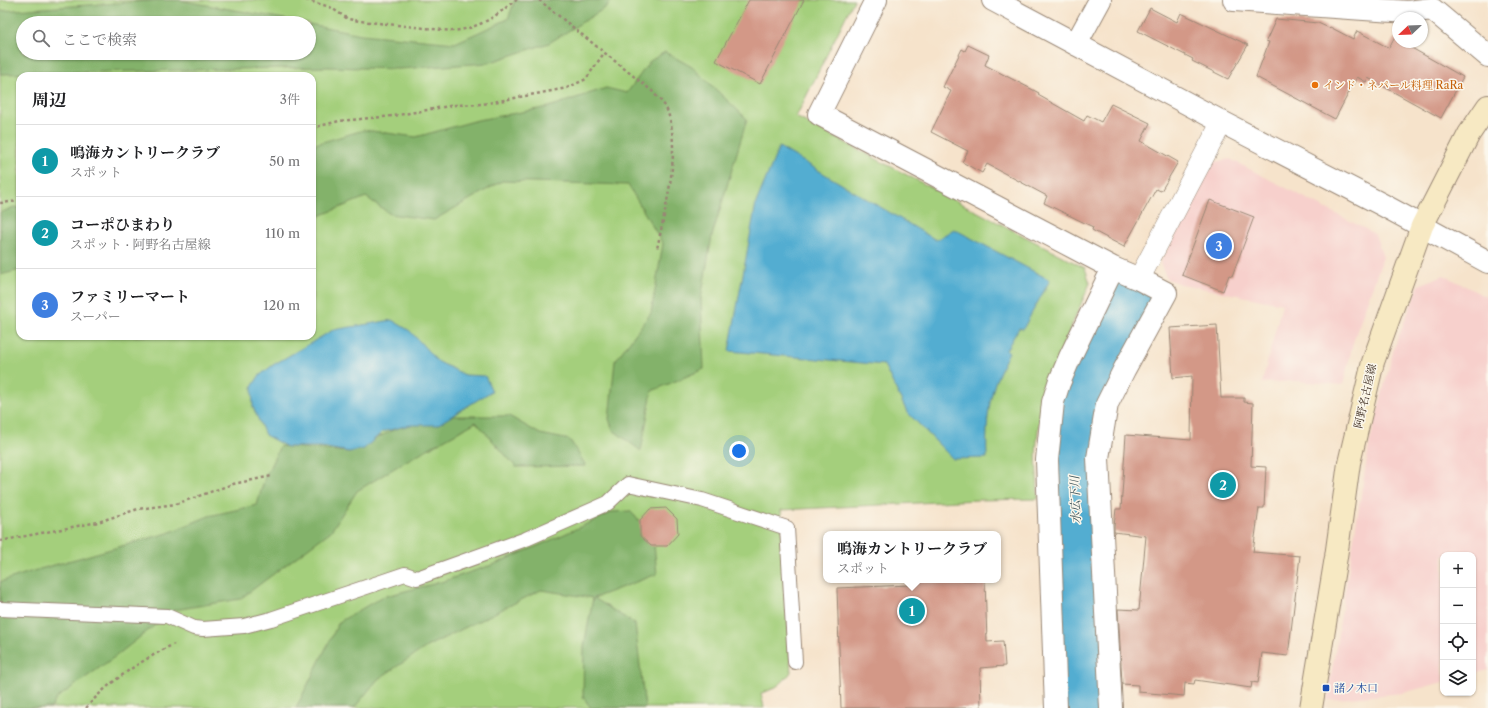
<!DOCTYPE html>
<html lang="ja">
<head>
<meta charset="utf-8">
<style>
	body { margin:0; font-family:"Libre Caslon Text","Noto Serif JP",serif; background:#f6f6f6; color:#202124 }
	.controls { position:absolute; right:12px; bottom:12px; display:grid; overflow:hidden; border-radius:8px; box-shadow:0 1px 3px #0004 }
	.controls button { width:36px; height:36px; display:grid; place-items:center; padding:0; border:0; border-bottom:1px solid #e0e0e0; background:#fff; color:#202124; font:20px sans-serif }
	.compass { position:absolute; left:1392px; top:12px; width:36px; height:36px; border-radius:50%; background:#fff; box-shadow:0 1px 3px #0004; rotate:247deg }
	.you { position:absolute; left:739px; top:451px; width:14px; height:14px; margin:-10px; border:3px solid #fff; border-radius:50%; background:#1a73e8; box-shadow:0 0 0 6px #1a73e833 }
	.badge { display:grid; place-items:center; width:26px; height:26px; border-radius:50%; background:#0b8043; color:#fff; font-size:13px; font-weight:700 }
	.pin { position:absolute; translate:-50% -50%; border:2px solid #fff; box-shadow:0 1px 4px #0006 }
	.popup { position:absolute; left:823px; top:531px; width:178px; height:52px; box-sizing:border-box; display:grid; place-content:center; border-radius:8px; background:#fff; filter:drop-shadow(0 1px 3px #0005); font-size:13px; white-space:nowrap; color:#757577 }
	.popup b { font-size:15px; color:#202124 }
	.popup::after { content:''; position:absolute; left:50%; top:100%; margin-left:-8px; border:8px solid transparent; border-top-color:#fff }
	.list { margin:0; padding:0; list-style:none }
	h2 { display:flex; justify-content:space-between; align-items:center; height:52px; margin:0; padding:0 16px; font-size:17px }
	h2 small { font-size:13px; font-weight:400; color:#757577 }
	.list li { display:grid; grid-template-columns:26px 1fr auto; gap:12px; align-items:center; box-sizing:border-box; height:72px; padding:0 16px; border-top:1px solid #e0e0e0 }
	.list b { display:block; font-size:15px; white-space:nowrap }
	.list p { margin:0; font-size:13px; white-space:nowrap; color:#757577 }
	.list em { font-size:13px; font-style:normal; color:#757577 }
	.icon { flex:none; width:22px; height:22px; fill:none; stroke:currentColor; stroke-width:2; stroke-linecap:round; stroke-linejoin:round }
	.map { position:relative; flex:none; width:1488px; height:708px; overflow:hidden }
	.search { position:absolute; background:#fff; box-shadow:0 1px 3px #0004; left:16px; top:16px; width:300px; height:44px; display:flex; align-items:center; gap:10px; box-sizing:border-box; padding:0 14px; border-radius:22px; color:#757577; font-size:15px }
	.panel { position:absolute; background:#fff; box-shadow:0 1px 3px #0004; left:16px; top:72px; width:300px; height:268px; border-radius:12px }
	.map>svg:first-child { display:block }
</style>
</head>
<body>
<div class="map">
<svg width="1488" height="708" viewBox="0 0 1488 708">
	<rect width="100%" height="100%" fill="#fbf7ec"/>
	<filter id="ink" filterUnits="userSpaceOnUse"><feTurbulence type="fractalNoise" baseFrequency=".025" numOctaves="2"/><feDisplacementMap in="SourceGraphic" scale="8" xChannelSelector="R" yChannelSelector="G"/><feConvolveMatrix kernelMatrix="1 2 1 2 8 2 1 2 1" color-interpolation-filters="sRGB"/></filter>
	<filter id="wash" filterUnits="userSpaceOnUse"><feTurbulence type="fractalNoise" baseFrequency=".012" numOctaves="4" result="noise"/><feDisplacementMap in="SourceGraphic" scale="16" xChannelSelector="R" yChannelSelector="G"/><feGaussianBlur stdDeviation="0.9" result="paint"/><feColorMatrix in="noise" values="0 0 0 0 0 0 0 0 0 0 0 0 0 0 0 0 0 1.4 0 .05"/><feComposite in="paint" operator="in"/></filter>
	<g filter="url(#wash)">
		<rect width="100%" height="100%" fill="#f6e3cb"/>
		<path fill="#f7d0cc" d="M 1230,159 L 1375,234 L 1383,257 L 1354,339 L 1343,385 L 1297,381 L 1262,383 L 1282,304 L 1181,284 L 1167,279 L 1160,263 L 1214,162 Z
			M 1444,275 L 1488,298 L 1488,670 L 1473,674 L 1473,555 L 1443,555 L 1443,682 L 1403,693 L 1327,700 L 1370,441 L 1394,348 L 1419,285 Z"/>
		<path fill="#a4cf7b" stroke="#707c4c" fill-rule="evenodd" d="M 0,0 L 854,0 L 796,117 L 1085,268 L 1090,283 C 1069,334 1041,386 1037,441 C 1035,460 1038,480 1038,499 L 977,500 L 781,510 L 791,672 C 783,683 774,690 761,693 L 764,708 L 0,708 ZM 23,23 L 309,23 L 309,53 L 23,53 ZM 20,76 L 312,76 L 312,336 L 20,336 Z"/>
		<path fill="#83b26b" stroke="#5f6e44" d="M 162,0 L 179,0 L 306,23 L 23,23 L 23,53 L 309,53 L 309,24 L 361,34 L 455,43 L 508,19 L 515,0 L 612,0 L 605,8 L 549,43 L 488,63 L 399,69 L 328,67 L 0,74 L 0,11 Z
			M 665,52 L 692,67 L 747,119 L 712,236 L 701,299 L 704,369 L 652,391 L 641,451 L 613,430 L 609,419 L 615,361 L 651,313 L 663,244 L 628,185 L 502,181 L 434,220 L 390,214 L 366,197 L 312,219 L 312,145 L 364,130 L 416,137 L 478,120 L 549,107 L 606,88 L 627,93 L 650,61 Z
			M 14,207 L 20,208 L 20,270 L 0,275 L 0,213 Z
			M 451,416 L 509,416 L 540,434 L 570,440 L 586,466 L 516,467 L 476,422 L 406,461 L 357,491 L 331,531 L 240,599 L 174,610 L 116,656 L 57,698 L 51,708 L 0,708 L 0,582 L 33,571 L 168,533 L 209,516 L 257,505 L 265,477 L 280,446 L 349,452 L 397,428 Z
			M 630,511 L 653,535 L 657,574 L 594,598 L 635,624 L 645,708 L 591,708 L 583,697 L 584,646 L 593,598 L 541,590 L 428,646 L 378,679 L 354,708 L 296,708 L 339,622 L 382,597 L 441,582 L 495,564 L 547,542 L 613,512 Z"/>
		<path fill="#53add1" stroke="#476c78" d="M 779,147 L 936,240 L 954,229 L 1050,280 L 1023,329 L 1019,328 L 1006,350 L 1009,352 C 1004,362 999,373 995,383 C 987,407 986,434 987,458 L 953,459 L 907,412 L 884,365 L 729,351 L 756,203 Z
			M 392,320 L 410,331 L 437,361 L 465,375 L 485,376 L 492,391 L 437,425 L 410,425 L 382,432 L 364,449 L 349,452 L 321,447 L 287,447 L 265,435 L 253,407 L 252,387 L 259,376 L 273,365 L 333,330 Z"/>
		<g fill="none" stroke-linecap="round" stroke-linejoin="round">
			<path stroke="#53add1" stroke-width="53" d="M 1083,708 L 1073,462 L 1074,430 L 1080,400 L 1126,303"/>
		</g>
		<g id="blocks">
			<path fill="#d39887" d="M 749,0 L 804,0 L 760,84 L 716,61 Z
				M 1150,8 L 1177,22 L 1181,13 L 1248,45 L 1228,79 L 1192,61 L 1193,59 L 1138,31 Z
				M 1276,19 L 1318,23 L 1329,28 L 1330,27 L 1353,39 L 1357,31 L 1389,48 L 1394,38 L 1398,40 L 1398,42 L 1401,42 L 1463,77 L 1441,118 L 1368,78 L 1366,82 L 1357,77 L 1335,119 L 1256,77 L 1269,42 L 1266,41 Z
				M 968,45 L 989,55 L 985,65 L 1039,93 L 1038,95 L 1084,121 L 1087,115 L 1101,122 L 1111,104 L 1150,123 L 1141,141 L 1178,162 L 1161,191 L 1156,189 L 1124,247 L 1092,230 L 1093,227 L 1044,203 L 1047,196 L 987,164 L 982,173 L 962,162 L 968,151 L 931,132 L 951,91 L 943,87 L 962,49 L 965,51 Z
				M 1210,200 L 1254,217 L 1232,276 L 1229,275 L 1223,291 L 1182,275 Z
				M 1217,325 L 1221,398 L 1244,398 L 1244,402 L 1253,403 L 1251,466 L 1266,467 L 1264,508 L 1259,508 L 1253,552 L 1300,556 L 1288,656 L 1262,653 L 1258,683 L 1252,682 L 1251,688 L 1195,680 L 1194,684 L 1185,683 L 1184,696 L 1138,692 L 1138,685 L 1122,684 L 1118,609 L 1139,610 L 1146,536 L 1114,532 L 1114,526 L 1116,509 L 1121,509 L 1126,435 L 1191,440 L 1192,376 L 1173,378 L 1170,328 Z
				M 666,508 L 677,519 L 678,534 L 667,546 L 651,546 L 640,536 L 640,520 L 650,509 Z
				M 910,580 L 985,580 L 987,642 L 1003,641 L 1005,666 L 980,668 L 981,708 L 841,708 L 837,588 L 911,585 Z"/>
		</g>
	</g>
	<g filter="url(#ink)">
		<use href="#blocks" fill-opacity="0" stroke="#988674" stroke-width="1"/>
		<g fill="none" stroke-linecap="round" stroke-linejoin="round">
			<g stroke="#988674" stroke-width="16">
				<path id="service" d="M 0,609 L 167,616 L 194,628 L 203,629 L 244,626 L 271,619 L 405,574 L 417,578 L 526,539 L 608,503 L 628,484 L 702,500 L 787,528 L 795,662"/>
			</g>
			<g stroke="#988674" stroke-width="22">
				<path id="pedestrian" d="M 1139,279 L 1222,122"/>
			</g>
			<g stroke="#988674" stroke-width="24">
				<path id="minor" d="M 876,0 L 819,114 L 1113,268 L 1139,279 L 1166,293 L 1124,370 L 1107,404 L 1098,458 L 1111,708
					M 1234,0 L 1408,12 L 1432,9 L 1488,56
					M 1076,44 L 1100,0
					M 1056,708 L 1047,460 L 1053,402 L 1059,383 L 1070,357 L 1113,268"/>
			</g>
			<g stroke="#988674" stroke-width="24">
				<path id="tertiary" d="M 993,0 L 1222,122 L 1383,205 L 1488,262"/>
			</g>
			<g stroke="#988674" stroke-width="24">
				<path id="secondary" d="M 1311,708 L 1336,557 L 1349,463 L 1373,362 L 1422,226 L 1469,134 L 1488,106"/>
			</g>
			<path stroke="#988674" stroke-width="2.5" stroke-dasharray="3 3" stroke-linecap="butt" d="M 306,0 L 330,7 L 348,19 L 360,21 L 452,31 C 467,30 483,24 496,15 C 504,10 509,4 517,0
				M 539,0 L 652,91 C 657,97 665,104 667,110 C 682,150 665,209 657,249
				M 312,128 L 339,121 L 393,116 L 455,105 L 483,104 L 567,88 L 586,79 L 604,53
				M 0,203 L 20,201
				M 0,541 L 98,522 L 138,509 L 176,504 L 233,484 L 272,476
				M 86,708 C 110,680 141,661 174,644"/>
			<use href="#service" stroke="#fff" stroke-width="14"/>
			<use href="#pedestrian" stroke="#fff" stroke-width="21"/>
			<use href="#minor" stroke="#fff" stroke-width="22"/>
			<use href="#tertiary" stroke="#fff" stroke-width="22"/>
			<use href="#secondary" stroke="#f7e9c3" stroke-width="22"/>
		</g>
	</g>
	<circle fill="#e8710a" stroke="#fbf7ec" stroke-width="1.5" cx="1315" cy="85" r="4"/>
	<rect fill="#1a4fb4" stroke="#fbf7ec" stroke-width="1.5" x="1322" y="684" width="8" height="8" rx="2"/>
	<g text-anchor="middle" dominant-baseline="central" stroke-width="3" stroke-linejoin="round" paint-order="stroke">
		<g font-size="11" fill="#c56008" stroke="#fbf7ec" text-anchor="start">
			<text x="1323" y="85">インド・ネパール料理 RaRa</text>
		</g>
		<g font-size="11" fill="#3b2a1e" stroke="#fbf7ec">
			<text transform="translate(1365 396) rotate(-77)">阿野名古屋線</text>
		</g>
		<g font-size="11" fill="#164399" stroke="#fbf7ec" text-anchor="start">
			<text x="1334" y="688">諸ノ木口</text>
		</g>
		<g font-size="12" font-style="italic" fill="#43585d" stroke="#fbf7ec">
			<text transform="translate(1075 500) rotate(-92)">水広下川</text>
		</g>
	</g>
</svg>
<div class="controls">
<button>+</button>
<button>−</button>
<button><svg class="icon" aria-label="locate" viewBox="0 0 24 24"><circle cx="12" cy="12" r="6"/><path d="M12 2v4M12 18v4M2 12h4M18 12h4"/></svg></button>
<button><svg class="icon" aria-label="layers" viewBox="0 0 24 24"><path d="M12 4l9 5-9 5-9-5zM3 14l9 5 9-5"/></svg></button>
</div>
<svg class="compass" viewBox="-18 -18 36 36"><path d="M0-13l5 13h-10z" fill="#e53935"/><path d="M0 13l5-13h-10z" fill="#757577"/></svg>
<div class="you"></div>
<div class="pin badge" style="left:912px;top:611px;background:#0f9aa8">1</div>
<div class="popup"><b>鳴海カントリークラブ</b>スポット</div>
<div class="pin badge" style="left:1223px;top:485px;background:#0f9aa8">2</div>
<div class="pin badge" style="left:1219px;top:246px;background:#3f7fe0">3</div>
<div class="search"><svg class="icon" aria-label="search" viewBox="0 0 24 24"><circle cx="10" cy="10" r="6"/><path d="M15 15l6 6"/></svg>ここで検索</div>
<section class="panel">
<h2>周辺<small>3件</small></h2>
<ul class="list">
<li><span class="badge" style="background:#0f9aa8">1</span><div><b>鳴海カントリークラブ</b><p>スポット</p></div><em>50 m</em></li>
<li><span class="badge" style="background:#0f9aa8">2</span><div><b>コーポひまわり</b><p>スポット · 阿野名古屋線</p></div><em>110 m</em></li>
<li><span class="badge" style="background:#3f7fe0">3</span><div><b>ファミリーマート</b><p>スーパー</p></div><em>120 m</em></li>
</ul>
</section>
</div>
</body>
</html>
